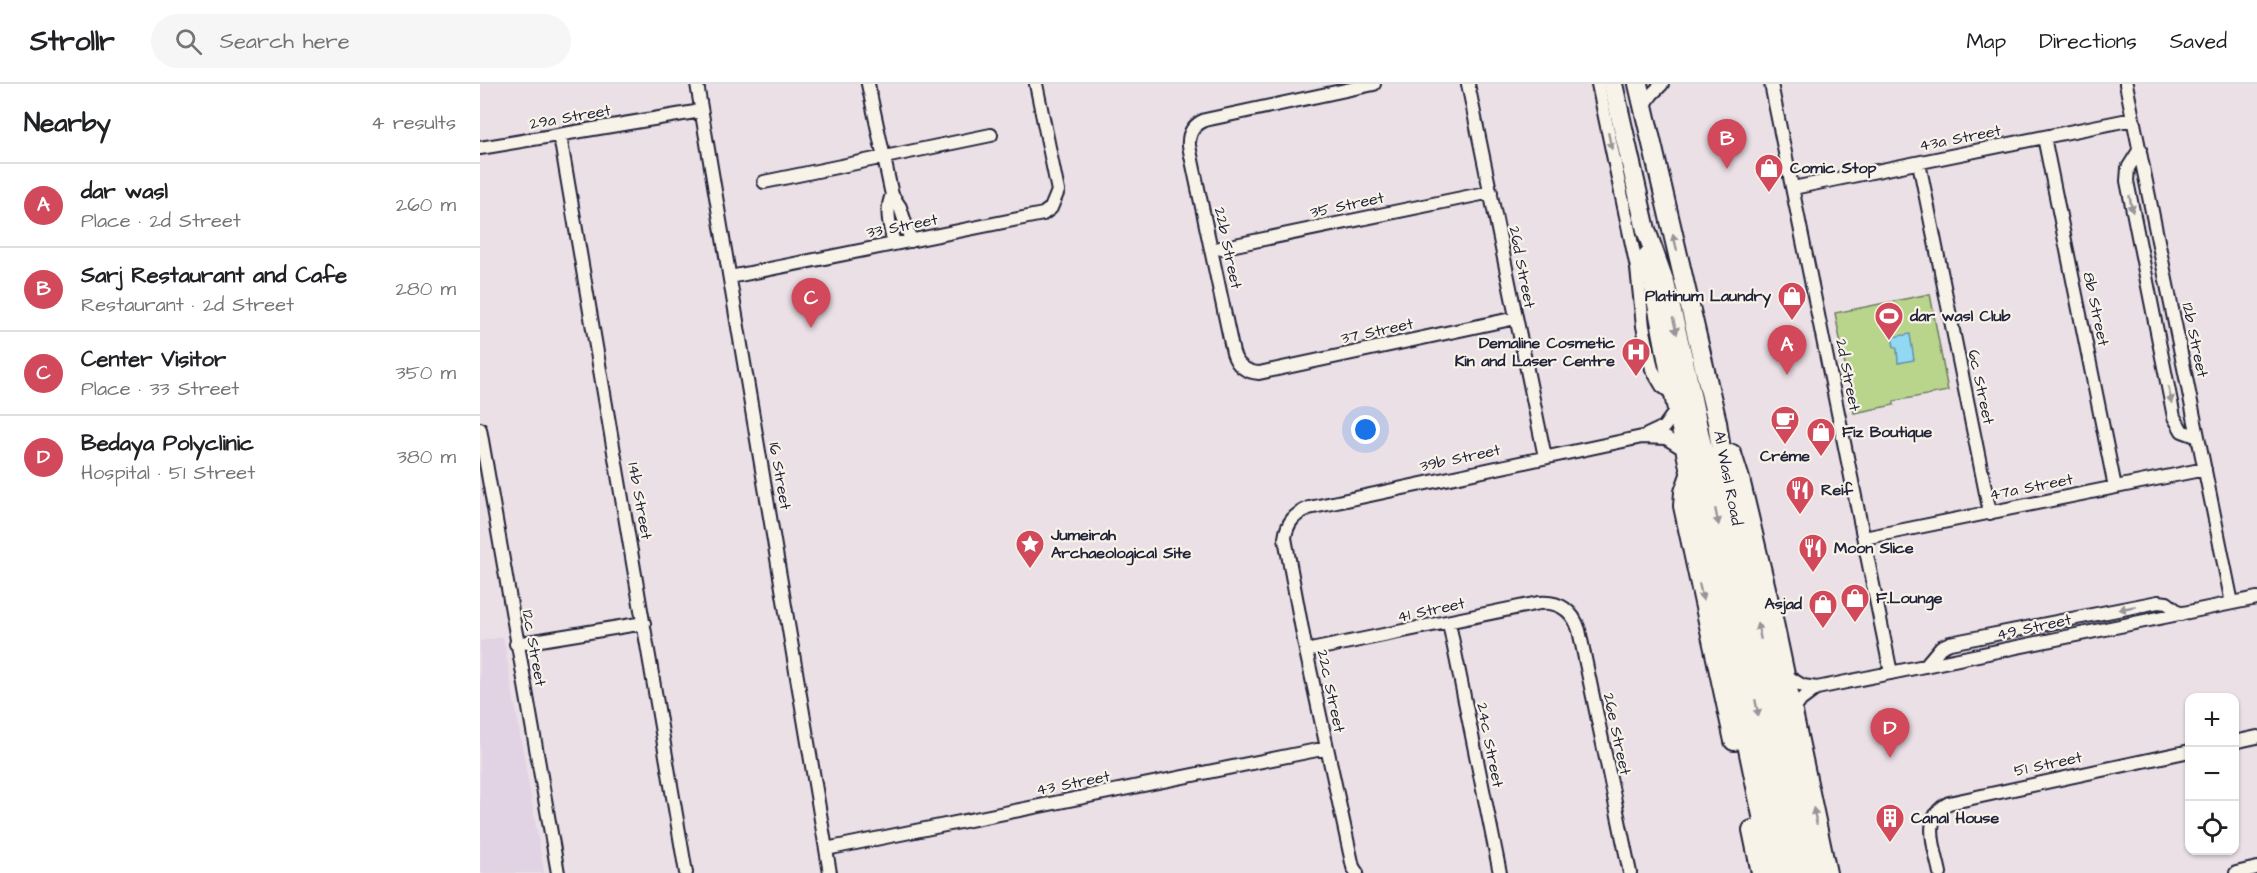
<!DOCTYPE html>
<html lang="en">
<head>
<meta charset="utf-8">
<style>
	body { margin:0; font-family:"Architects Daughter",sans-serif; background:#f6f6f6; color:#202124 }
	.controls { position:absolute; right:18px; bottom:18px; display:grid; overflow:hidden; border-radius:12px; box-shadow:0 2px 4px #0004 }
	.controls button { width:54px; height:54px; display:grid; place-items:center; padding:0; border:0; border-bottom:2px solid #e0e0e0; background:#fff; color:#202124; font:30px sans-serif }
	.you { position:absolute; left:886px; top:346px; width:21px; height:21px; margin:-15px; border:4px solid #fff; border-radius:50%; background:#1a73e8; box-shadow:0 0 0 9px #1a73e833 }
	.badge { display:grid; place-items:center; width:39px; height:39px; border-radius:50%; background:#d1495b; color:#fff; font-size:20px; font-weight:700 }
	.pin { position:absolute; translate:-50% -50px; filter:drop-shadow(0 2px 3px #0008) }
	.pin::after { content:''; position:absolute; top:32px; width:21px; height:18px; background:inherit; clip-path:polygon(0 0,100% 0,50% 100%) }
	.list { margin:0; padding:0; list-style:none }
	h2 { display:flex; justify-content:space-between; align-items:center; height:78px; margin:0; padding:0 24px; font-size:26px }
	h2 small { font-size:20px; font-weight:400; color:#757577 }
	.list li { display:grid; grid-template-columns:39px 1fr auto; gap:18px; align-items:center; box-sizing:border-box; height:84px; padding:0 24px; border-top:2px solid #e0e0e0 }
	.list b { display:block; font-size:22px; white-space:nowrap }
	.list p { margin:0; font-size:20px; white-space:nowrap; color:#757577 }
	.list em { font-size:20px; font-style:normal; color:#757577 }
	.icon { flex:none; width:33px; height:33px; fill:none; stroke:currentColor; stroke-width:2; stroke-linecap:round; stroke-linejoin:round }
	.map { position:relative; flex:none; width:1777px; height:789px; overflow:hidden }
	header { display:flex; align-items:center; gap:36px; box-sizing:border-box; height:84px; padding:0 30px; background:#fff; border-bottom:2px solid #e0e0e0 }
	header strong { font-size:28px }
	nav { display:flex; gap:33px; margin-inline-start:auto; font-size:21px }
	.search { width:420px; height:54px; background:#f6f6f6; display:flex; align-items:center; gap:15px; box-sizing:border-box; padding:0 21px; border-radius:33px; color:#757577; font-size:22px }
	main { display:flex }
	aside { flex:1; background:#fff }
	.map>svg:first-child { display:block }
</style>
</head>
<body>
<header>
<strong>Strollr</strong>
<div class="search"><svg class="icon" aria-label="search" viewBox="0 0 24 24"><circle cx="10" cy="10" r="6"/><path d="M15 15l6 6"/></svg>Search here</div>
<nav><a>Map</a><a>Directions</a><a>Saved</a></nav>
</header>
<main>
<aside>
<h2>Nearby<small>4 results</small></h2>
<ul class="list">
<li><span class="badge">A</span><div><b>dar wasl</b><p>Place · 2d Street</p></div><em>260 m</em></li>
<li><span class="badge">B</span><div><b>Sarj Restaurant and Cafe</b><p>Restaurant · 2d Street</p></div><em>280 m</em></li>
<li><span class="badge">C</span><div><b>Center Visitor</b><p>Place · 33 Street</p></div><em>350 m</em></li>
<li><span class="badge">D</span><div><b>Bedaya Polyclinic</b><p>Hospital · 51 Street</p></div><em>380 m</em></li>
</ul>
</aside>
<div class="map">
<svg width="1777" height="789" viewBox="0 0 1777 789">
	<rect width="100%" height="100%" fill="#eae0e6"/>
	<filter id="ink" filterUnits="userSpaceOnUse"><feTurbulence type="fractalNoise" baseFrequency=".0167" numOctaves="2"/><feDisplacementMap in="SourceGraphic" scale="12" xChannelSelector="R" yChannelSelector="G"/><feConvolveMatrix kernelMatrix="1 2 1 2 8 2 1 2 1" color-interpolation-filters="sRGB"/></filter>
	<g filter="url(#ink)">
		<path fill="#e1d2e4" d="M 23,553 L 64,789 L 0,789 L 0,557 Z"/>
		<path fill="#b9d58c" stroke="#6e7c64" stroke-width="1.5" d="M 1450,210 L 1468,307 L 1414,317 L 1414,321 L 1374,329 L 1355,229 Z"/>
		<path fill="#91d8f2" stroke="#658fa9" stroke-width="1.5" d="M 1430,250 L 1434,276 L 1418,279 L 1417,265 L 1414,263 L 1412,253 Z"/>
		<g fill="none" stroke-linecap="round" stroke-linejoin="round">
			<g stroke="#22223b" stroke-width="16">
				<path id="minor" d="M 217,0 L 350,789
					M 388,0 L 412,111 L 420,123 L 431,157
					M 894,0 L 725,36 C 713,41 708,50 709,62 L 753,269 C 757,282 766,288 779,289 L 1036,234
					M 988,0 L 1065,373
					M 1118,0 L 1157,184 L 1163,242 L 1172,285 L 1182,302 L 1194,311
					M 1291,0 L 1411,589
					M 1646,0 L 1752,519
					M 1163,23 L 1172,10 L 1182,0
					M 80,52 L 206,789
					M 1564,53 L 1635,403
					M 0,64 L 221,27
					M 1660,65 L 1648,84 L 1647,97 L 1694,333 L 1702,347 L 1718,353
					M 1439,79 L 1510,429
					M 284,98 L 511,51
					M 1313,104 L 1653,35
					M 412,111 C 405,127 410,143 414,160
					M 731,166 L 1011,108
					M 250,193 L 563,130 L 571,124 L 578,107 L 556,0
					M 0,345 L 78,789
					M 1167,351 L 1184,343 L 1197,325
					M 1384,454 L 1725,385
					M 969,539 L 1020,789
					M 36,560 L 164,539
					M 826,567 L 1059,519 C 1080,517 1093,527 1099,546 L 1150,789
					M 1445,582 L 1461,563 L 1470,559 L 1678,518 L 1687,519 L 1701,530
					M 1305,591 L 1323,602 L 1337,604 L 1777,514
					M 1312,628 L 1321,616 L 1337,604
					M 1754,658 L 1777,653
					M 346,765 L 847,664
					M 877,789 L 873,783 L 826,567 L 805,454 C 807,438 815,430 829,424 L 1162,353 L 1186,354 L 1205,366
					M 1460,789 C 1455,764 1441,733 1469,719 L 1710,667
					M 1756,789 L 1777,784"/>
			</g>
			<g stroke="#22223b" stroke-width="22">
				<path id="primary" d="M 1133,0 L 1166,146 L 1185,199 L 1206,286 L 1312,789
					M 1158,0 L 1237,338 L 1242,373 L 1330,789
					M 1168,172 L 1194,311 L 1294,789
					M 1252,370 L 1260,395 L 1293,534 L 1347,789
					M 1210,391 L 1204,408 L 1203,422 L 1254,657
					M 1272,746 L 1281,789"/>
			</g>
			<use href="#minor" stroke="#f7f3e8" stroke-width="12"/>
			<use href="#primary" stroke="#f7f3e8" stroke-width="18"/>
		</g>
		<defs><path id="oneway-solid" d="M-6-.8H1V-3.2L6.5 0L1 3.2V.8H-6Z" transform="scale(1.5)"/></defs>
		<g fill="#97959a">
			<use href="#oneway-solid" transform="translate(1130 57) rotate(78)"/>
			<use href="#oneway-solid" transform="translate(1651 120) rotate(79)"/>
			<use href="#oneway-solid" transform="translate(1195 158) rotate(-103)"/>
			<use href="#oneway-solid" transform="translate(1195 242) rotate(76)"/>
			<use href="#oneway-solid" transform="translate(1690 311) rotate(79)"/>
			<use href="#oneway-solid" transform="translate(1237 433) rotate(78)"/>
			<use href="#oneway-solid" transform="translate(1221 508) rotate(78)"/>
			<use href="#oneway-solid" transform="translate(1647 524) rotate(169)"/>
			<use href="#oneway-solid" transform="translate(1279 547) rotate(-102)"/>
			<use href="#oneway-solid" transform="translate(1277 624) rotate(78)"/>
			<use href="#oneway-solid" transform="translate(1335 732) rotate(-102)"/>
		</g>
	</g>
	<defs>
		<g id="shop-pin" transform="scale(1.5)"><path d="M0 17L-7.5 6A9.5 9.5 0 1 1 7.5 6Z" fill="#d1495b" stroke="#f7f3e8"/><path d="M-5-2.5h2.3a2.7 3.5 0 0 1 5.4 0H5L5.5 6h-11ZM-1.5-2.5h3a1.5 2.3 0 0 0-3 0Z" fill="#fff"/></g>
		<g id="stadium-pin" transform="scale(1.5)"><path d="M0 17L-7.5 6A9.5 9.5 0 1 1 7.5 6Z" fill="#d1495b" stroke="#f7f3e8"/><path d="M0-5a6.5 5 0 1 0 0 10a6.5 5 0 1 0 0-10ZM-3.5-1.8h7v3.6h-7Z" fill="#fff"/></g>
		<g id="hospital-pin" transform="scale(1.5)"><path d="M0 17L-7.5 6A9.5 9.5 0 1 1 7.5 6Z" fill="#d1495b" stroke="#f7f3e8"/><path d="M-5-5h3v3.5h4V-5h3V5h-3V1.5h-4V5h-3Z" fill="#fff"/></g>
		<g id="cafe-pin" transform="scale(1.5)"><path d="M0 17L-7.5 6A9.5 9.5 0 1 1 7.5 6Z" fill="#d1495b" stroke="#f7f3e8"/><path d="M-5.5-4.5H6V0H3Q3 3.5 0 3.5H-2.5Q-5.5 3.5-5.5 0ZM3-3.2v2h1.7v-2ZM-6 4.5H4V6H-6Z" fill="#fff"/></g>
		<g id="restaurant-pin" transform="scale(1.5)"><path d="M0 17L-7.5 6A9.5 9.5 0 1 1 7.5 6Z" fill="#d1495b" stroke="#f7f3e8"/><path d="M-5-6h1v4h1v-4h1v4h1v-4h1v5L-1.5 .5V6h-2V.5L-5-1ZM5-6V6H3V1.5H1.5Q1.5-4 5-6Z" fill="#fff"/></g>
		<g id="sight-pin" transform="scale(1.5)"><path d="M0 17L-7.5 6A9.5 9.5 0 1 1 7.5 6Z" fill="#d1495b" stroke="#f7f3e8"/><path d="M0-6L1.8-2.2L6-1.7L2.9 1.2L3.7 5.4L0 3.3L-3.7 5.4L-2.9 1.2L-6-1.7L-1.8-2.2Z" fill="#fff"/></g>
		<g id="building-pin" transform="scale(1.5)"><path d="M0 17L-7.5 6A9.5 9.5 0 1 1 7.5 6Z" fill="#d1495b" stroke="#f7f3e8"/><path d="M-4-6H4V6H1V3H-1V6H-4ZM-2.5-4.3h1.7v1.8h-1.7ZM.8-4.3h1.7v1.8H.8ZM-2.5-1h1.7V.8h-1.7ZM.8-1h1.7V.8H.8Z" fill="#fff"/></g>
	</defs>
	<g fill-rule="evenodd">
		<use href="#shop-pin" x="1289" y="84"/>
		<use href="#shop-pin" x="1312" y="212"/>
		<use href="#stadium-pin" x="1409" y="232"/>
		<use href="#hospital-pin" x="1156" y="268"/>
		<use href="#cafe-pin" x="1305" y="336"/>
		<use href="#shop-pin" x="1341" y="348"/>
		<use href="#restaurant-pin" x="1320" y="406"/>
		<use href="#sight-pin" x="550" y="460"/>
		<use href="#restaurant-pin" x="1333" y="464"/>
		<use href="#shop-pin" x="1375" y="514"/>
		<use href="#shop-pin" x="1343" y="520"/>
		<use href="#building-pin" x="1410" y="734"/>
	</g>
	<g text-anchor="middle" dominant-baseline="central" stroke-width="4.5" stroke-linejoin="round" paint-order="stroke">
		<g font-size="16" fill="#22223b" stroke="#f7f3e8">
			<text transform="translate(90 33) rotate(-10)">29a Street</text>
			<text transform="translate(1480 54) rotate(-11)">43a Street</text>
			<text transform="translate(867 121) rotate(-12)">35 Street</text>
			<text transform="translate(422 142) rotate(-11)">33 Street</text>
			<text transform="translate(748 164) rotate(78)">22b Street</text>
			<text transform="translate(1042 183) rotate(79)">26d Street</text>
			<text transform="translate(1616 225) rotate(78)">8b Street</text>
			<text transform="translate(897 247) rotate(-12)">37 Street</text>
			<text transform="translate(1715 256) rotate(78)">12b Street</text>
			<text transform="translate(1368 291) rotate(79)">2d Street</text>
			<text transform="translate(1501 303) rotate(78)">6c Street</text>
			<text transform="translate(980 374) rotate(-12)">39b Street</text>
			<text transform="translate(300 392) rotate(80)">16 Street</text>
			<text transform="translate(1248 394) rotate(79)">Al Wasl Road</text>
			<text transform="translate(1551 403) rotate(-11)">47a Street</text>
			<text transform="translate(160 417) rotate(80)">14b Street</text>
			<text transform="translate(951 526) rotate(-12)">41 Street</text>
			<text transform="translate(1554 543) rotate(-12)">49 Street</text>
			<text transform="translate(54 564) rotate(80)">12c Street</text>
			<text transform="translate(851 607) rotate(78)">22c Street</text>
			<text transform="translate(1137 650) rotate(78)">26e Street</text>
			<text transform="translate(1010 661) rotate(79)">24c Street</text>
			<text transform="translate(1568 680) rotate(-12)">51 Street</text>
			<text transform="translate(593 699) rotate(-11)">43 Street</text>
		</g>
		<g font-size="16" font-weight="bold" fill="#22223b" stroke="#f7f3e8" text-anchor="start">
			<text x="1310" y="84">Comic Stop</text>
			<text x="1291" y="212" text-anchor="end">Platinum Laundry</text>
			<text x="1430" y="232">dar wasl Club</text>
			<text x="1135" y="259" text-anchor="end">Demaline Cosmetic<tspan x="1135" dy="18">Kin and Laser Centre</tspan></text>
			<text x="1362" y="348">Fiz Boutique</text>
			<text x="1305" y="372" text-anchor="middle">Créme</text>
			<text x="1341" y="406">Reif</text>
			<text x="571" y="451">Jumeirah<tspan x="571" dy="18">Archaeological Site</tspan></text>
			<text x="1354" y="464">Moon Slice</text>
			<text x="1396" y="514">F.Lounge</text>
			<text x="1322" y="520" text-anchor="end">Asjad</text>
			<text x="1431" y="734">Canal House</text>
		</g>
	</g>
</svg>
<div class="controls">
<button>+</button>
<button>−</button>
<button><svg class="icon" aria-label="locate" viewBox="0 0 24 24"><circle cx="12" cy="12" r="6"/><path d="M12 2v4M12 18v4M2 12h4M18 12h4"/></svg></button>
</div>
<div class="you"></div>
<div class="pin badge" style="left:1307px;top:291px">A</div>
<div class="pin badge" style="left:1247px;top:85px">B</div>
<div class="pin badge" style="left:331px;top:244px">C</div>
<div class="pin badge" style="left:1410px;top:674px">D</div>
</div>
</main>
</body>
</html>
